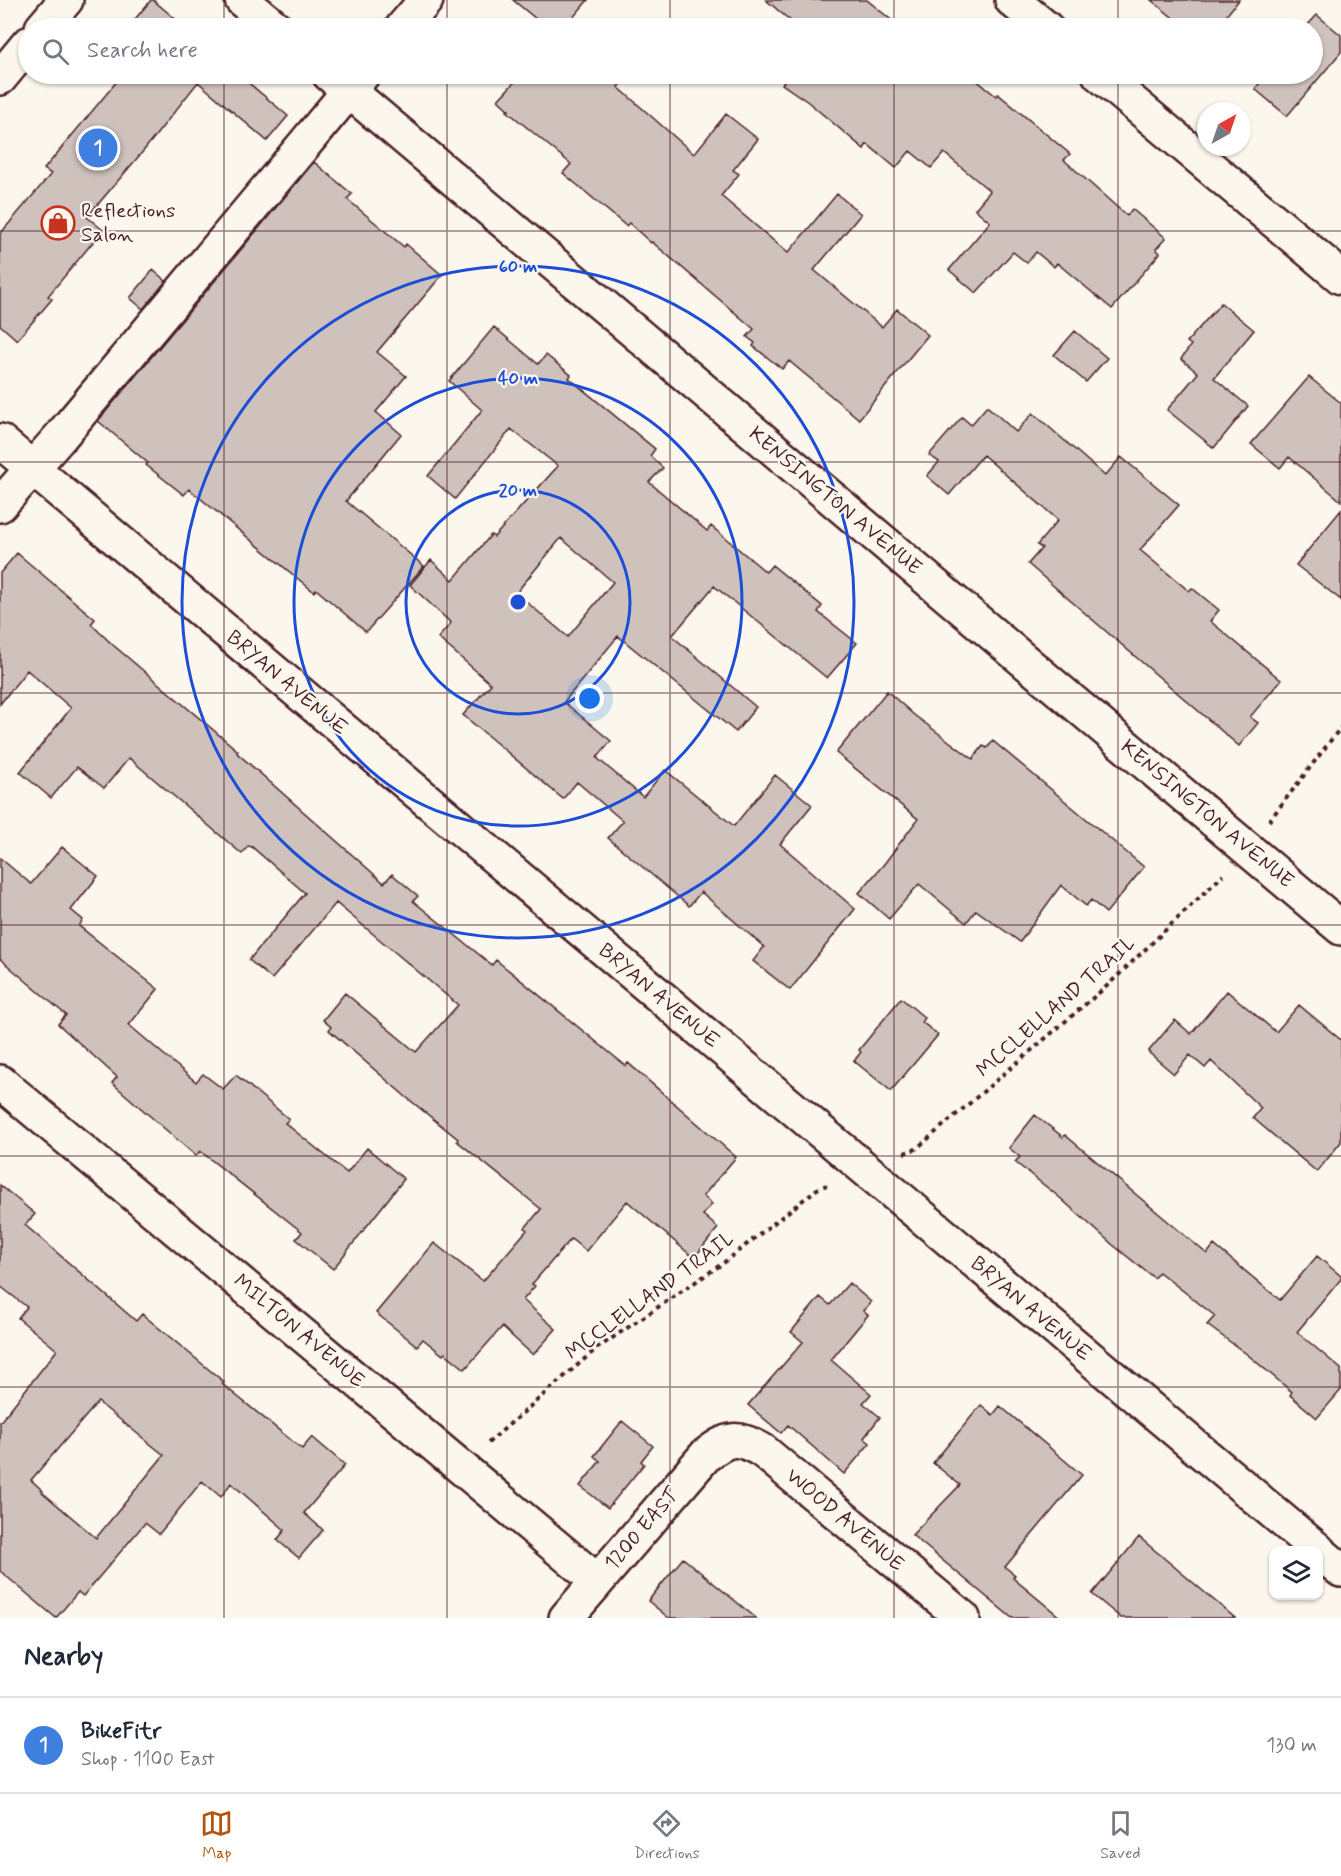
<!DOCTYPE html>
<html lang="en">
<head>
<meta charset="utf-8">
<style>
	body { margin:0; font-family:Mynerve,sans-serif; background:#f6f6f7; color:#1f2937 }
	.controls { position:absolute; right:18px; bottom:18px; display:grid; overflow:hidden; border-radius:12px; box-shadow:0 2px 4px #0004 }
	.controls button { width:54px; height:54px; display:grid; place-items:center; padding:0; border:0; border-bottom:2px solid #e0e1e3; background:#fff; color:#1f2937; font:30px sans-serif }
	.compass { position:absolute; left:1197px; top:102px; width:54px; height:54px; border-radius:50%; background:#fff; box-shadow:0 2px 4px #0004; rotate:40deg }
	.you { position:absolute; left:590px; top:699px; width:21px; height:21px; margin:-15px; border:4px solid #fff; border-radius:50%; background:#1a73e8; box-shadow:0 0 0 9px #1a73e833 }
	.badge { display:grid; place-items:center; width:39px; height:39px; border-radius:50%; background:#b45309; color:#fff; font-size:20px; font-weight:700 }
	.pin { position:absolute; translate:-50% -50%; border:3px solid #fff; box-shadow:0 2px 6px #0006 }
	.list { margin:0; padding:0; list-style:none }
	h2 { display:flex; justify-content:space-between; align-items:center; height:78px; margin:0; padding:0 24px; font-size:26px }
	h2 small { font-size:20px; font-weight:400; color:#747a83 }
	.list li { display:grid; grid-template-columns:39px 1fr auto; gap:18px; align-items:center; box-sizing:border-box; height:96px; padding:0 24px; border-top:2px solid #e0e1e3 }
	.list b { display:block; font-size:22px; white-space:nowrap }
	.list p { margin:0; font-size:20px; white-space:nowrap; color:#747a83 }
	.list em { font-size:20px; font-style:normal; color:#747a83 }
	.icon { flex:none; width:33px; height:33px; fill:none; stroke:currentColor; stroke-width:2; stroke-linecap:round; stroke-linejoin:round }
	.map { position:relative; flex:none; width:1341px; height:1618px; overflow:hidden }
	.search { position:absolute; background:#fff; box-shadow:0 2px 4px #0004; left:18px; right:18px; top:18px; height:66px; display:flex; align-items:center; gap:15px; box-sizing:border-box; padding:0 21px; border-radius:33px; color:#747a83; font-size:22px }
	.sheet { height:174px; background:#fff }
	nav { display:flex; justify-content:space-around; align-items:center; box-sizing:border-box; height:84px; border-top:2px solid #e0e1e3; background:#fff; font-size:16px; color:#747a83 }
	nav a { display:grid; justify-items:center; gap:3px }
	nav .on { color:#b45309 }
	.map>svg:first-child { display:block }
</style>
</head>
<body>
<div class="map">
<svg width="1341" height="1618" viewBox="0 0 1341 1618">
	<rect width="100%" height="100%" fill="#fbf7ec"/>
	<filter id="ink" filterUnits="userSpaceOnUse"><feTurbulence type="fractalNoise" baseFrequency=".0167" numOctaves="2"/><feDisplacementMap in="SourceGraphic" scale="12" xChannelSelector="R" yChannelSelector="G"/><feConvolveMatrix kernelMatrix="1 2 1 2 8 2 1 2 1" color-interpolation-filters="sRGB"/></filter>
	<g filter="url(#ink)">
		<path fill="#cfc2bc" stroke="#4a1f2b" stroke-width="1.5" fill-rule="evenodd" d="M 151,0 L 153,0 L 186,28 L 136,28 L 131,24 Z
			M 513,0 L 588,0 L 564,28 L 547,28 Z
			M 766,0 L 867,0 L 901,28 L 799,28 Z
			M 1151,0 L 1239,0 L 1216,28 L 1186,28 Z
			M 1317,15 L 1341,35 L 1341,52 L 1287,116 L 1255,89 L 1267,74 L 1312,74 L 1312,28 L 1305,28 Z
			M 123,74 L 238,74 L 288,116 L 267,141 L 198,82 L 145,149 L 87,217 L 103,230 L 48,296 L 52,299 L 17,340 L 0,325 L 0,234 L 51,174 L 44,169 Z
			M 522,74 L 630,74 L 618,87 L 694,154 L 726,114 L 758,139 L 733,170 L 739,174 L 721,196 L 788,253 L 837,194 L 861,214 L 814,270 L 882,327 L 897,309 L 928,335 L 859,419 L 789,361 L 782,369 L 753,346 L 755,343 L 747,337 L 754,329 L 652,242 L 651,243 L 629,223 L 626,226 L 563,173 L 571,164 L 507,111 L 509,110 L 498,100 Z
			M 790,74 L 969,74 L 996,96 L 998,94 L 1070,154 L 1064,160 L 1127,216 L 1132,209 L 1166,238 L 1156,249 L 1160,253 L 1112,309 L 1057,263 L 1054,267 L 1036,252 L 1027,263 L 1013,252 L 976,293 L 949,270 L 990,222 L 975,209 L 990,191 L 944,153 L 931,168 L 910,151 L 896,168 L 867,144 L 864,149 L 808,102 L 782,84 Z
			M 314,162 L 352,194 L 347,199 L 404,247 L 406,244 L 442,275 L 377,352 L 406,376 L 376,412 L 401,434 L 346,501 L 424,566 L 366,632 L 316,589 L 314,592 L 189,489 L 184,495 L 146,465 L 148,463 L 98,421 Z
			M 153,270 L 166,281 L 143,309 L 130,298 Z
			M 1221,303 L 1254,330 L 1214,378 L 1248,406 L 1214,448 L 1167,410 L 1198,373 L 1181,359 L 1191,345 L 1187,342 Z
			M 494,327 L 538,364 L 546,355 L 571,375 L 569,378 L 655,449 L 650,456 L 663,468 L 649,482 L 707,531 L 711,526 L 766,572 L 772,565 L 822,606 L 818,612 L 857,643 L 827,678 L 714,586 L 672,636 L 756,707 L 736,732 L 618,636 L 564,702 L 611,741 L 597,758 L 643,797 L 665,770 L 734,826 L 775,775 L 812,805 L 780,844 L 855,909 L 790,990 L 753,961 L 764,947 L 701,892 L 689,906 L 608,838 L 623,821 L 577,782 L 563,799 L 463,715 L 491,684 L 438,638 L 451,623 L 410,585 L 431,560 L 453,580 L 491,535 L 494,537 L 558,466 L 511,429 L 455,499 L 428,476 L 482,410 L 449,381 ZM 561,538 L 613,582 L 568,637 L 516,593 Z
			M 1075,331 L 1107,358 L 1086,382 L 1054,355 Z
			M 1309,377 L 1341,403 L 1341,501 L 1289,457 L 1280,468 L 1251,444 Z
			M 987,406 L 1016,432 L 1033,413 L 1105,476 L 1121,457 L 1179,505 L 1140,550 L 1189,591 L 1192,588 L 1219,610 L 1210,621 L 1281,680 L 1250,717 L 1258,723 L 1239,746 L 1028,564 L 1042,548 L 1037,545 L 1058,520 L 983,455 L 949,495 L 927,476 L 939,462 L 929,455 L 962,417 L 971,425 Z
			M 1341,510 L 1341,600 L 1296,565 Z
			M 17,553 L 95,619 L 91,624 L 113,645 L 238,751 L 237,753 L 384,883 L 392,874 L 418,896 L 413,901 L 492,965 L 496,960 L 626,1066 L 628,1063 L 736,1157 L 703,1196 L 712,1204 L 703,1215 L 718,1228 L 694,1258 L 627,1201 L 586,1251 L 571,1239 L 532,1284 L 535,1286 L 523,1300 L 556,1329 L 533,1355 L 502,1327 L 465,1369 L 445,1353 L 443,1355 L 423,1339 L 417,1346 L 376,1313 L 434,1243 L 483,1281 L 527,1230 L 525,1228 L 541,1209 L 457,1141 L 458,1139 L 406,1097 L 329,1030 L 331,1027 L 323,1020 L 345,993 L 416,1052 L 458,1005 L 336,903 L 272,979 L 249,960 L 305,893 L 252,847 L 248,846 L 242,854 L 129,758 L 104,788 L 77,767 L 51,798 L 20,772 L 71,708 L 27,670 L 0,704 L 0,573 Z
			M 887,691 L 914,715 L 973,759 L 983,746 L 987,748 L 993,741 L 1144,867 L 1106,913 L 1091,900 L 1086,906 L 1061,885 L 1020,942 L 976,910 L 966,923 L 919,884 L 889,919 L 859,893 L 884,864 L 918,819 L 836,753 Z
			M 62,847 L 98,876 L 71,910 L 83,920 L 79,926 L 158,989 L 129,1025 L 196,1082 L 203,1074 L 223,1089 L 236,1075 L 289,1119 L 285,1123 L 347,1173 L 367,1148 L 404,1179 L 333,1269 L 296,1239 L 302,1232 L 200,1151 L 196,1156 L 112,1083 L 117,1077 L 58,1024 L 66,1015 L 0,959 L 0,858 L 31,884 Z
			M 1227,991 L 1276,1032 L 1299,1005 L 1341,1040 L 1341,1142 L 1317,1172 L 1253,1118 L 1261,1108 L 1211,1061 L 1205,1068 L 1190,1055 L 1174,1074 L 1148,1052 L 1175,1020 L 1191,1034 Z
			M 901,998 L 925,1018 L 922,1022 L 938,1035 L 891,1091 L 854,1061 L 861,1052 L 859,1050 Z
			M 1035,1115 L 1063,1137 L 1065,1135 L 1207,1254 L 1214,1245 L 1280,1300 L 1317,1256 L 1341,1276 L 1341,1279 L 1297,1332 L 1341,1369 L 1341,1390 L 1317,1418 L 1290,1395 L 1292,1392 L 1248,1355 L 1207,1325 L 1215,1316 L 1159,1272 L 1154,1278 L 1113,1245 L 1059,1197 L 1015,1162 L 1020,1157 L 1009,1148 Z
			M 0,1185 L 35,1214 L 25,1225 L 136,1321 L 142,1314 L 224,1382 L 222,1384 L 302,1449 L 312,1437 L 345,1465 L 304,1513 L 323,1530 L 299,1558 L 277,1540 L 285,1530 L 231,1483 L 221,1497 L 202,1481 L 159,1534 L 145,1523 L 83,1596 L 78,1592 L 56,1618 L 0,1571 L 0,1422 L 57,1350 L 18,1318 L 27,1307 L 0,1286 ZM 98,1402 L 164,1455 L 96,1538 L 42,1492 L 43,1491 L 31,1480 Z
			M 849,1283 L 871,1302 L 863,1311 L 868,1315 L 831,1360 L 871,1394 L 863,1403 L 880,1417 L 864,1438 L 870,1443 L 844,1474 L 788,1425 L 781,1433 L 748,1405 L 803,1342 L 791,1332 L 820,1297 L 830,1305 Z
			M 981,1405 L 993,1415 L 1000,1406 L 1082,1475 L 1005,1567 L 1015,1575 L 1013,1578 L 1061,1618 L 1012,1618 L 912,1535 L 960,1485 L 933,1463 Z
			M 622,1421 L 653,1446 L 641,1461 L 644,1464 L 608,1508 L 580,1486 L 600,1461 L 594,1456 Z
			M 1139,1537 L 1235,1618 L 1121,1618 L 1092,1594 Z
			M 683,1558 L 756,1618 L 669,1618 L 648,1601 Z"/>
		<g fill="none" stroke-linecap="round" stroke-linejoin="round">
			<g stroke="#4a1f2b" stroke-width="38">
				<path id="minor" d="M 242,0 L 276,28
					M 1012,0 L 1046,28
					M 42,28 L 66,0
					M 402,28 L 426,0
					M 329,74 L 1341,928
					M 1099,74 L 1341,277
					M 0,78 L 28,44
					M 0,441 L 1318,1550
					M 0,505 L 61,436 L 363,74
					M 0,1082 L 597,1581
					M 1318,1551 L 1341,1570
					M 566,1618 L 706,1455 C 729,1437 737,1436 763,1451 L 963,1618"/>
			</g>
			<path stroke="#4a1f2b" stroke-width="4" stroke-dasharray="4.5 4.5" stroke-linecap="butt" d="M 1269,821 L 1341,727
				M 904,1153 L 916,1149 L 1108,985 L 1223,875
				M 488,1443 L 596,1349 L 722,1264 L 817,1189 L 827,1185"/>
			<use href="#minor" stroke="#fbf7ec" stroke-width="33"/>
		</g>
	</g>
	<path fill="none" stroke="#4a1f2b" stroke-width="1.5" stroke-opacity="0.55" d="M 224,0 L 224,28M 447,0 L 447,28M 670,0 L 670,28M 894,0 L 894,28M 1118,0 L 1118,28M 224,74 L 224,1618M 447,74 L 447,1618M 670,74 L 670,1618M 894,74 L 894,1618M 1118,74 L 1118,1618M 0,231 L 1341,231M 0,462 L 1341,462M 0,693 L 1341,693M 0,925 L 1341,925M 0,1156 L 1341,1156M 0,1387 L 1341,1387"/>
	<g fill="none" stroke="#1d4ed8" stroke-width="3">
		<circle cx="518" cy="602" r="112"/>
		<circle cx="518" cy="602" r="224"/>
		<circle cx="518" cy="602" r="336"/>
	</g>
	<defs>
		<g id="shop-ring" transform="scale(1.725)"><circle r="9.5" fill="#fbf7ec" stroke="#c8321e" stroke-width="1.5"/><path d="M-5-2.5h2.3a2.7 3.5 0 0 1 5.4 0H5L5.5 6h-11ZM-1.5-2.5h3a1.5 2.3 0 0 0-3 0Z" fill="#c8321e"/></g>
	</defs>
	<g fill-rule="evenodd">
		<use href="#shop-ring" x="58" y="223"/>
	</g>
	<g text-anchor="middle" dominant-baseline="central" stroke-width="4.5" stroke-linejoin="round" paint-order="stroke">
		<g font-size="21" fill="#4a1f2b" stroke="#fbf7ec" text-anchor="start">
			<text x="81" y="211">Reflections<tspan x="81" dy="24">Salon</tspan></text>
		</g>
		<g font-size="21" fill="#4a1f2b" stroke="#fbf7ec">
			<text transform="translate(835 501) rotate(40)">KENSINGTON AVENUE</text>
			<text transform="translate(287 683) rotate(40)">BRYAN AVENUE</text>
			<text transform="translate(1207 814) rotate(40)">KENSINGTON AVENUE</text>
			<text transform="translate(659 996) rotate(40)">BRYAN AVENUE</text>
			<text transform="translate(1056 1007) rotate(-41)">MCCLELLAND TRAIL</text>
			<text transform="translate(650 1296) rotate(-36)">MCCLELLAND TRAIL</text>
			<text transform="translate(1031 1309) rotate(40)">BRYAN AVENUE</text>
			<text transform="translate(299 1331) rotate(40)">MILTON AVENUE</text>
			<text transform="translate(845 1520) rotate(40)">WOOD AVENUE</text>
			<text transform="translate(642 1529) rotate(-49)">1200 EAST</text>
		</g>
	</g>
	<circle cx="518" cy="602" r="9" fill="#1d4ed8" stroke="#fbf7ec" stroke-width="3"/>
	<g font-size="18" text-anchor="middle" font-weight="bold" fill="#1d4ed8" stroke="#fbf7ec" stroke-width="4.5" stroke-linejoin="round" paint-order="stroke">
		<text x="518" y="272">60 m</text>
		<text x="518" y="384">40 m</text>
		<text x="518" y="496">20 m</text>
	</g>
</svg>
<div class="controls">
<button><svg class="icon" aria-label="layers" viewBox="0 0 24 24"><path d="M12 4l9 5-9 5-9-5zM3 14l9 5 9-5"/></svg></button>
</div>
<svg class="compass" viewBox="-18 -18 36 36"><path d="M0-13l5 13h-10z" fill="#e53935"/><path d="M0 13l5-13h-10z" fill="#747a83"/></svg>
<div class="you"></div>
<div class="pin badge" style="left:98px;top:148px;background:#3f7fe0">1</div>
<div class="search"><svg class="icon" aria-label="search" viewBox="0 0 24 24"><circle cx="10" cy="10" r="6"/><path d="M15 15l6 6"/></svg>Search here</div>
</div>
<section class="sheet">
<h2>Nearby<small></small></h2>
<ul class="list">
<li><span class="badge" style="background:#3f7fe0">1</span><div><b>BikeFitr</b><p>Shop · 1100 East</p></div><em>130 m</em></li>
</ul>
</section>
<nav>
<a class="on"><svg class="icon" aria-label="map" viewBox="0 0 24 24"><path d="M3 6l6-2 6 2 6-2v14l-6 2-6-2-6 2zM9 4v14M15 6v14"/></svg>Map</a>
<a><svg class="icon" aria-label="directions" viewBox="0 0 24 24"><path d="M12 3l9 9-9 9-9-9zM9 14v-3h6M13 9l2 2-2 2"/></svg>Directions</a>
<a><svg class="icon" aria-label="saved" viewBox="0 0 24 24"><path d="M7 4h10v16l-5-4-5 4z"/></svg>Saved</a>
</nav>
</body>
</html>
